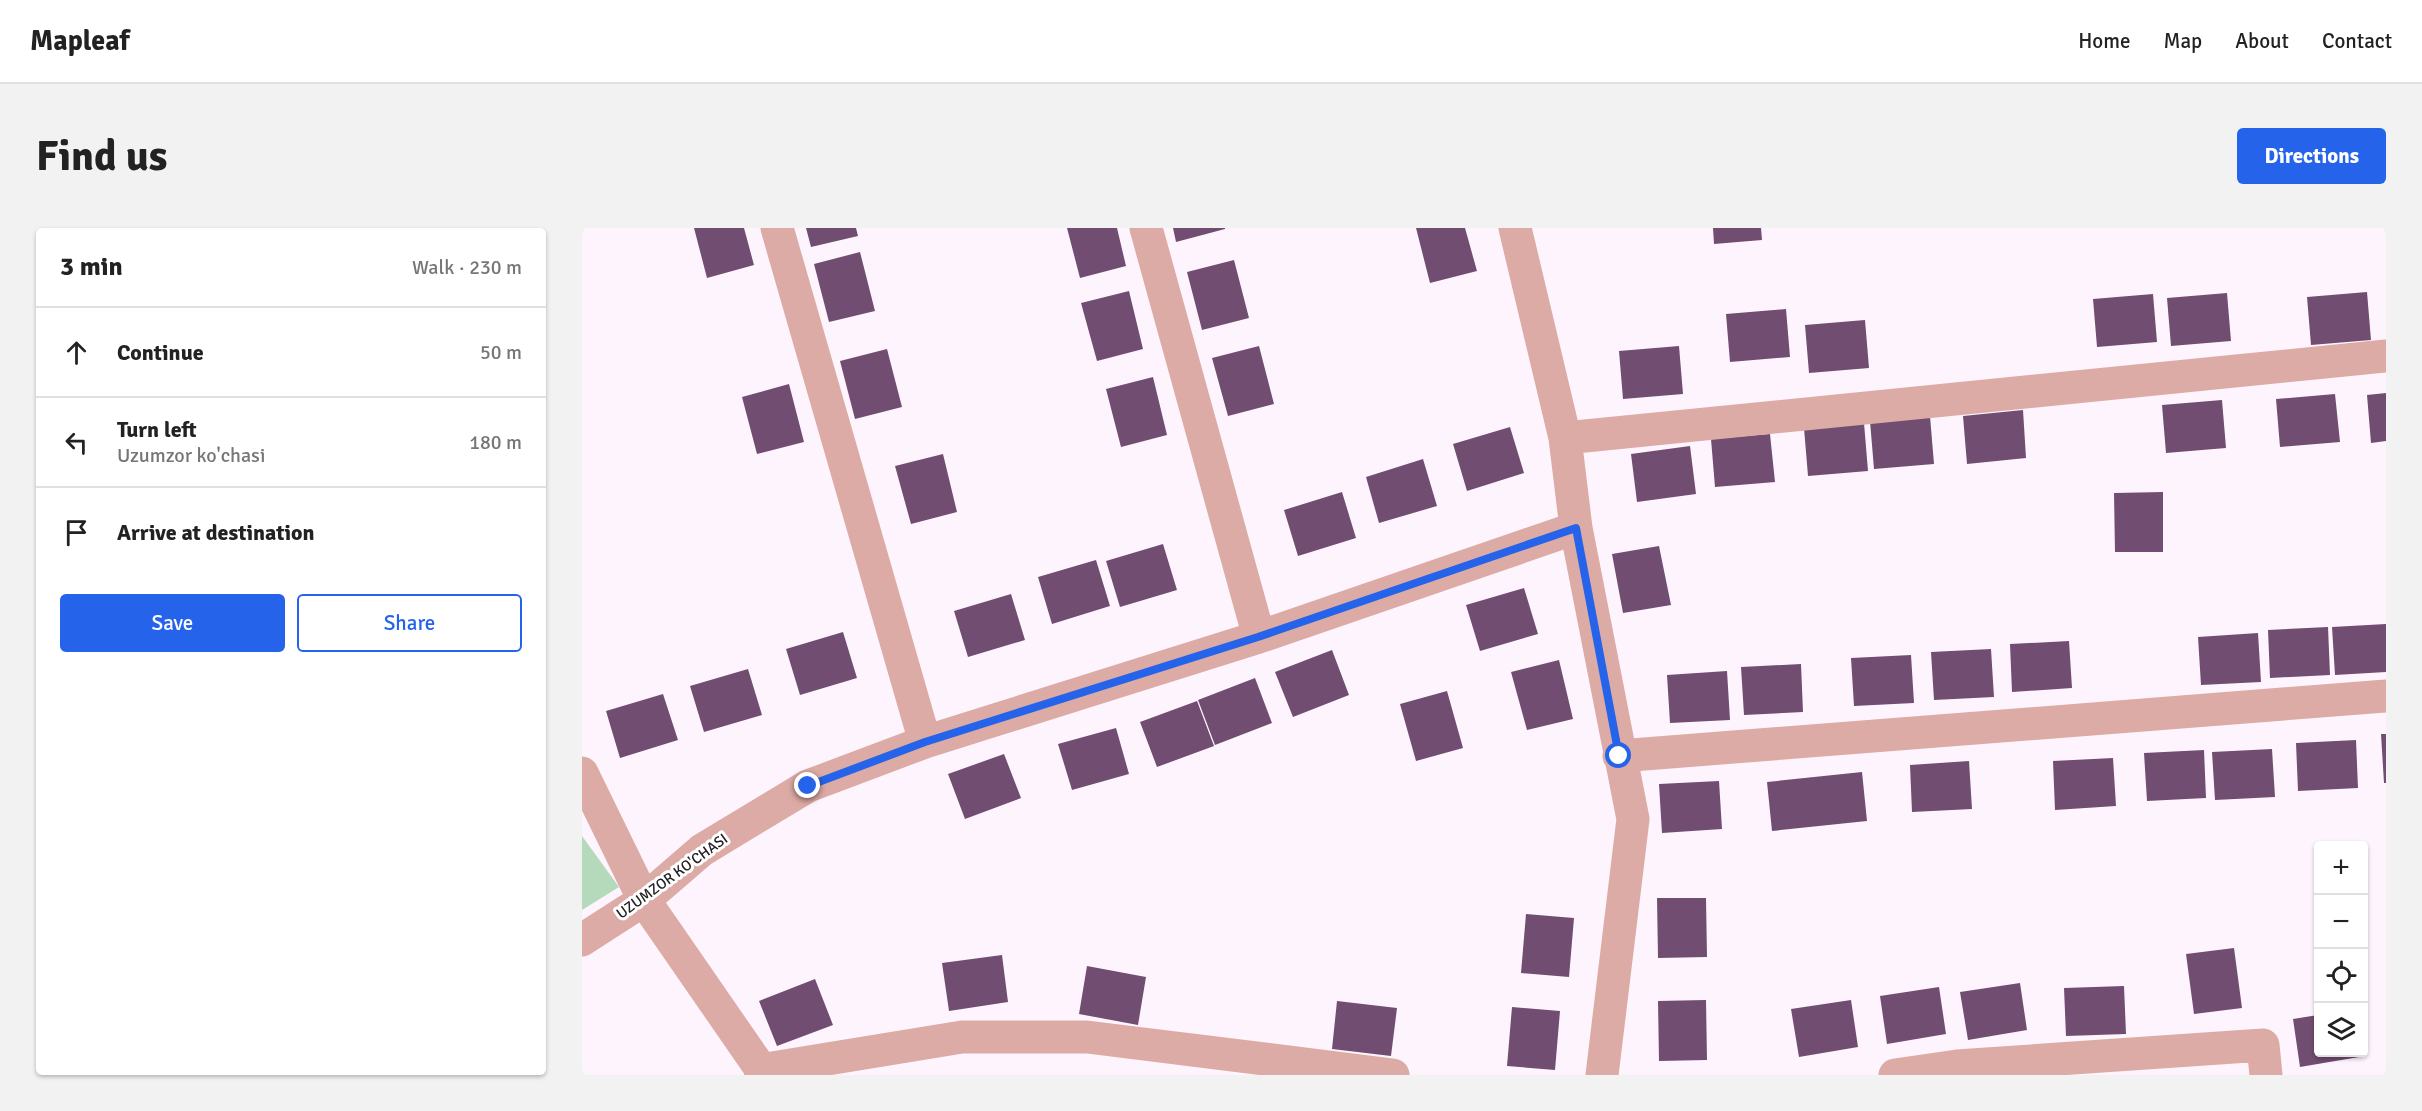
<!DOCTYPE html>
<html lang="en">
<head>
<meta charset="utf-8">
<style>
	body { margin:0; font-family:Signika,sans-serif; background:#f2f2f2; color:#222 }
	.controls { position:absolute; right:18px; bottom:18px; display:grid; overflow:hidden; border-radius:6px; box-shadow:0 2px 4px #0004 }
	.controls button { width:54px; height:54px; display:grid; place-items:center; padding:0; border:0; border-bottom:2px solid #e0e0e0; background:#fff; color:#222; font:30px sans-serif }
	.stop { position:absolute; width:18px; height:18px; margin:-14px; border:4px solid #2563eb; border-radius:50%; background:#fff }
	.stop.end { background:#2563eb; border-color:#fff; box-shadow:0 2px 6px #0008 }
	.list { margin:0; padding:0; list-style:none }
	h2 { display:flex; justify-content:space-between; align-items:center; height:78px; margin:0; padding:0 24px; font-size:26px }
	h2 small { font-size:20px; font-weight:400; color:#767676 }
	.list li { display:grid; grid-template-columns:39px 1fr auto; gap:18px; align-items:center; box-sizing:border-box; height:90px; padding:0 24px; border-top:2px solid #e0e0e0 }
	.list b { display:block; font-size:22px; white-space:nowrap }
	.list p { margin:0; font-size:20px; white-space:nowrap; color:#767676 }
	.list em { font-size:20px; font-style:normal; color:#767676 }
	.actions { display:flex; gap:12px; padding:18px 24px }
	.actions a { flex:1; padding:14px 0; border:2px solid #2563eb; border-radius:6px; text-align:center; font-size:21px; color:#2563eb }
	.actions .main { background:#2563eb; color:#fff }
	.icon { flex:none; width:33px; height:33px; fill:none; stroke:currentColor; stroke-width:2; stroke-linecap:round; stroke-linejoin:round }
	.map { position:relative; flex:none; width:1804px; height:847px; overflow:hidden; border-radius:6px }
	header { display:flex; align-items:center; gap:36px; box-sizing:border-box; height:84px; padding:0 30px; background:#fff; border-bottom:2px solid #e0e0e0 }
	header strong { font-size:28px }
	nav { display:flex; gap:33px; margin-inline-start:auto; font-size:21px }
	.intro { display:flex; align-items:center; justify-content:space-between; box-sizing:border-box; height:144px; padding:0 36px }
	h1 { margin:0; font-size:42px }
	.button { padding:15px 27px; border-radius:6px; background:#2563eb; color:#fff; font-size:21px; font-weight:700 }
	main { display:flex; gap:36px; padding:0 36px }
	aside { flex:1; background:#fff; border-radius:6px; box-shadow:0 2px 4px #0004 }
	.map>svg:first-child { display:block }
</style>
</head>
<body>
<header>
<strong>Mapleaf</strong>
<nav><a>Home</a><a>Map</a><a>About</a><a>Contact</a></nav>
</header>
<div class="intro"><h1>Find us</h1><a class="button">Directions</a></div>
<main>
<aside>
<h2>3 min<small>Walk · 230 m</small></h2>
<ul class="list">
<li><svg class="icon" aria-label="ahead" viewBox="0 0 24 24"><path d="M12 20V5M6 11l6-6 6 6"/></svg><div><b>Continue</b></div><em>50 m</em></li>
<li><svg class="icon" aria-label="left" viewBox="0 0 24 24"><path d="M17 20v-9H6M10 6l-5 5 5 5"/></svg><div><b>Turn left</b><p>Uzumzor ko'chasi</p></div><em>180 m</em></li>
<li><svg class="icon" aria-label="arrive" viewBox="0 0 24 24"><path d="M6 21V4h12l-3 4 3 4H6"/></svg><div><b>Arrive at destination</b></div></li>
</ul>
<div class="actions"><a class="main">Save</a><a>Share</a></div>
</aside>
<div class="map">
<svg width="1804" height="847" viewBox="0 0 1804 847">
	<rect width="100%" height="100%" fill="#fef4fe"/>
	<path fill="#b5d9bb" d="M 0,608 L 37,659 L 0,682 Z"/>
	<path fill="#724d72" d="M 112,0 L 162,0 L 172,37 L 125,50 Z
		M 224,0 L 274,0 L 276,8 L 229,19 Z
		M 485,0 L 535,0 L 544,38 L 498,50 Z
		M 591,0 L 643,0 L 643,1 L 594,14 Z
		M 834,0 L 883,0 L 895,43 L 848,55 Z
		M 1131,0 L 1179,0 L 1180,12 L 1132,16 Z
		M 278,24 L 293,83 L 247,94 L 232,36 Z
		M 652,32 L 667,90 L 620,102 L 605,44 Z
		M 547,63 L 561,121 L 515,133 L 499,75 Z
		M 1785,64 L 1789,112 L 1729,117 L 1725,69 Z
		M 1645,65 L 1649,113 L 1589,118 L 1585,70 Z
		M 1571,66 L 1575,114 L 1515,119 L 1511,71 Z
		M 1204,81 L 1208,129 L 1148,134 L 1144,86 Z
		M 1283,92 L 1287,140 L 1227,145 L 1223,97 Z
		M 677,118 L 692,176 L 646,188 L 630,130 Z
		M 1097,118 L 1101,166 L 1041,171 L 1037,123 Z
		M 305,121 L 320,179 L 273,191 L 258,133 Z
		M 571,149 L 585,207 L 539,219 L 524,161 Z
		M 207,156 L 222,214 L 175,226 L 160,169 Z
		M 1804,165 L 1804,213 L 1789,215 L 1785,167 Z
		M 1753,166 L 1758,214 L 1698,219 L 1694,171 Z
		M 1640,172 L 1644,220 L 1584,225 L 1580,177 Z
		M 1441,182 L 1444,230 L 1385,236 L 1381,188 Z
		M 1348,188 L 1352,236 L 1292,241 L 1288,193 Z
		M 1282,195 L 1286,243 L 1226,248 L 1222,200 Z
		M 928,199 L 942,245 L 885,263 L 871,216 Z
		M 1188,206 L 1193,254 L 1133,259 L 1129,211 Z
		M 1108,218 L 1114,266 L 1055,274 L 1049,226 Z
		M 361,226 L 375,284 L 329,296 L 313,238 Z
		M 841,231 L 855,278 L 797,295 L 784,249 Z
		M 760,264 L 774,310 L 716,328 L 702,282 Z
		M 1581,264 L 1581,324 L 1533,324 L 1532,265 Z
		M 581,316 L 595,362 L 538,379 L 524,333 Z
		M 1077,318 L 1089,377 L 1041,385 L 1030,326 Z
		M 514,332 L 528,378 L 470,396 L 456,349 Z
		M 942,360 L 956,406 L 898,423 L 884,377 Z
		M 429,366 L 443,412 L 386,429 L 372,383 Z
		M 1804,396 L 1804,444 L 1753,447 L 1750,399 Z
		M 1746,399 L 1748,447 L 1688,450 L 1686,402 Z
		M 261,404 L 275,450 L 218,467 L 204,421 Z
		M 1676,405 L 1679,454 L 1619,457 L 1616,409 Z
		M 1487,413 L 1490,460 L 1430,464 L 1428,416 Z
		M 1409,421 L 1412,469 L 1352,472 L 1349,424 Z
		M 750,422 L 767,467 L 711,489 L 693,444 Z
		M 1329,427 L 1332,475 L 1272,478 L 1269,430 Z
		M 977,432 L 991,491 L 945,502 L 929,444 Z
		M 1219,436 L 1221,484 L 1162,487 L 1159,439 Z
		M 166,441 L 180,487 L 122,504 L 108,458 Z
		M 1145,443 L 1148,492 L 1088,495 L 1085,447 Z
		M 673,450 L 690,495 L 633,517 L 616,472 Z
		M 865,463 L 881,520 L 834,533 L 818,476 Z
		M 81,466 L 96,512 L 38,530 L 24,483 Z
		M 615,473 L 632,518 L 575,539 L 558,494 Z
		M 534,500 L 547,546 L 490,562 L 476,516 Z
		M 1799,506 L 1804,506 L 1804,555 L 1802,555 Z
		M 1774,512 L 1776,560 L 1716,563 L 1714,515 Z
		M 1690,521 L 1693,569 L 1633,572 L 1630,524 Z
		M 1622,522 L 1624,570 L 1565,573 L 1562,525 Z
		M 422,526 L 439,570 L 383,591 L 366,546 Z
		M 1531,530 L 1534,578 L 1473,582 L 1471,533 Z
		M 1387,533 L 1390,581 L 1330,584 L 1328,537 Z
		M 1280,544 L 1285,593 L 1190,603 L 1185,554 Z
		M 1137,553 L 1140,601 L 1080,605 L 1077,556 Z
		M 1075,670 L 1124,670 L 1125,729 L 1076,730 Z
		M 944,686 L 992,690 L 987,749 L 939,745 Z
		M 1652,720 L 1660,780 L 1612,786 L 1604,726 Z
		M 420,727 L 426,774 L 367,783 L 360,735 Z
		M 505,738 L 564,749 L 556,797 L 497,786 Z
		M 233,751 L 251,797 L 195,818 L 177,773 Z
		M 1438,755 L 1445,802 L 1386,812 L 1378,764 Z
		M 1542,758 L 1544,806 L 1484,808 L 1482,760 Z
		M 1357,759 L 1364,806 L 1305,816 L 1298,768 Z
		M 1124,772 L 1125,832 L 1077,833 L 1076,773 Z
		M 1269,772 L 1276,819 L 1217,829 L 1209,781 Z
		M 755,773 L 815,780 L 809,828 L 750,821 Z
		M 930,779 L 978,783 L 973,842 L 925,838 Z
		M 1736,787 L 1736,824 L 1777,824 L 1777,829 L 1718,839 L 1711,791 Z"/>
	<g fill="none" stroke-linecap="round" stroke-linejoin="round">
		<path stroke="#ddaba5" stroke-width="33" d="M 195,0 L 343,514
			M 564,0 L 677,409
			M 933,0 L 983,210 L 994,300 L 1051,591 L 1020,847
			M 983,210 L 1804,128
			M 1037,528 L 1804,468
			M 0,545 L 62,672 L 183,847
			M 0,712 L 62,672 L 120,622 L 226,558 L 343,514 L 677,409 L 994,300
			M 178,842 L 380,809 L 505,809 L 811,847
			M 1313,847 L 1375,838 L 1681,817 L 1684,847"/>
	</g>
	<g fill="none" stroke-linecap="round" stroke-linejoin="round">
		<path stroke="#2563eb" stroke-width="8" d="M 226,558 L 343,514 L 676,409 L 994,300 L 1037,528"/>
	</g>
	<g text-anchor="middle" dominant-baseline="central" stroke-width="6" stroke-linejoin="round" paint-order="stroke">
		<g font-size="15" fill="#242124" stroke="#fff">
			<text transform="translate(90 648) rotate(-36)">UZUMZOR KO'CHASI</text>
		</g>
	</g>
</svg>
<div class="controls">
<button>+</button>
<button>−</button>
<button><svg class="icon" aria-label="locate" viewBox="0 0 24 24"><circle cx="12" cy="12" r="6"/><path d="M12 2v4M12 18v4M2 12h4M18 12h4"/></svg></button>
<button><svg class="icon" aria-label="layers" viewBox="0 0 24 24"><path d="M12 4l9 5-9 5-9-5zM3 14l9 5 9-5"/></svg></button>
</div>
<div class="stop" style="left:1037px;top:528px"></div>
<div class="stop end" style="left:226px;top:558px"></div>
</div>
</main>
</body>
</html>
